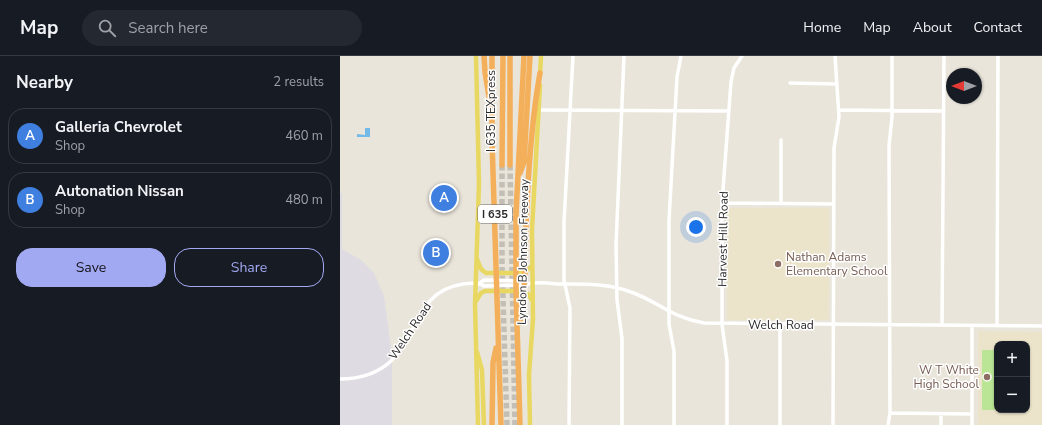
<!DOCTYPE html>
<html lang="en">
<head>
<meta charset="utf-8">
<style>
	body { margin:0; font-family:"Nunito Sans",sans-serif; background:#242831; color:#f1f3f6 }
	.controls { position:absolute; right:12px; bottom:12px; display:grid; overflow:hidden; border-radius:8px; box-shadow:0 1px 3px #0004 }
	.controls button { width:36px; height:36px; display:grid; place-items:center; padding:0; border:0; border-bottom:1px solid #363941; background:#171b24; color:#f1f3f6; font:20px sans-serif }
	.compass { position:absolute; left:606px; top:12px; width:36px; height:36px; border-radius:50%; background:#171b24; box-shadow:0 1px 3px #0004; rotate:270deg }
	.you { position:absolute; left:356px; top:171px; width:14px; height:14px; margin:-10px; border:3px solid #fff; border-radius:50%; background:#1a73e8; box-shadow:0 0 0 6px #1a73e833 }
	.badge { display:grid; place-items:center; width:26px; height:26px; border-radius:50%; background:#a2a9f3; color:#fff; font-size:13px; font-weight:700 }
	.pin { position:absolute; translate:-50% -50%; border:2px solid #fff; box-shadow:0 1px 4px #0006 }
	.list { margin:0; padding:0; list-style:none }
	h2 { display:flex; justify-content:space-between; align-items:center; height:52px; margin:0; padding:0 16px; font-size:17px }
	h2 small { font-size:13px; font-weight:400; color:#9ea1a6 }
	.list li { display:grid; grid-template-columns:26px 1fr auto; gap:12px; align-items:center; box-sizing:border-box; height:56px; margin:0 8px 8px; padding:0 8px; border:1px solid #363941; border-radius:16px }
	.list b { display:block; font-size:15px; white-space:nowrap }
	.list p { margin:0; font-size:13px; white-space:nowrap; color:#9ea1a6 }
	.list em { font-size:13px; font-style:normal; color:#9ea1a6 }
	.actions { display:flex; gap:8px; padding:12px 16px }
	.actions a { flex:1; padding:9px 0; border:1px solid #a2a9f3; border-radius:16px; text-align:center; font-size:14px; color:#a2a9f3 }
	.actions .main { background:#a2a9f3; color:#111 }
	.icon { flex:none; width:22px; height:22px; fill:none; stroke:currentColor; stroke-width:2; stroke-linecap:round; stroke-linejoin:round }
	.map { position:relative; flex:none; width:702px; height:369px; overflow:hidden }
	header { display:flex; align-items:center; gap:24px; box-sizing:border-box; height:56px; padding:0 20px; background:#171b24; border-bottom:1px solid #363941 }
	header strong { font-size:19px }
	nav { display:flex; gap:22px; margin-inline-start:auto; font-size:14px }
	.search { width:280px; height:36px; background:#242831; display:flex; align-items:center; gap:10px; box-sizing:border-box; padding:0 14px; border-radius:22px; color:#9ea1a6; font-size:15px }
	main { display:flex }
	aside { flex:1; background:#171b24 }
	.map>svg:first-child { display:block }
</style>
</head>
<body>
<header>
<strong>Map</strong>
<div class="search"><svg class="icon" aria-label="search" viewBox="0 0 24 24"><circle cx="10" cy="10" r="6"/><path d="M15 15l6 6"/></svg>Search here</div>
<nav><a>Home</a><a>Map</a><a>About</a><a>Contact</a></nav>
</header>
<main>
<aside>
<h2>Nearby<small>2 results</small></h2>
<ul class="list">
<li><span class="badge" style="background:#3f7fe0">A</span><div><b>Galleria Chevrolet</b><p>Shop</p></div><em>460 m</em></li>
<li><span class="badge" style="background:#3f7fe0">B</span><div><b>Autonation Nissan</b><p>Shop</p></div><em>480 m</em></li>
</ul>
<div class="actions"><a class="main">Save</a><a>Share</a></div>
</aside>
<div class="map">
<svg width="702" height="369" viewBox="0 0 702 369">
	<rect width="100%" height="100%" fill="#eae5da"/>
	<path fill="#dedbe2" d="M 0,137 L 2,137 L 2,193 L 21,204 L 34,217 L 44,240 L 52,298 L 52,369 L 0,369 Z"/>
	<path fill="#ebe4ca" fill-rule="evenodd" d="M 387,152 L 489,152 L 489,264 L 387,264 Z
		M 638,275 L 702,276 L 702,369 L 638,369 ZM 657,288 L 687,288 L 687,354 L 657,354 Z"/>
	<path fill="#bae595" d="M 642,294 L 657,294 L 657,354 L 668,354 L 642,354 Z"/>
	<path fill="#72bae7" d="M 25,72 L 30,72 L 30,81 L 17,81 L 17,78 L 25,79 Z"/>
	<g fill="none" stroke-linecap="round" stroke-linejoin="round">
		<path stroke="#c3bfb6" stroke-width="5.5" stroke-dasharray="5.5 3" stroke-linecap="butt" d="M 162,109 L 162,210 L 167,369
			M 170,109 L 175,369"/>
		<path stroke="#fff" stroke-width="3.5" d="M 450,27 L 497,28
			M 199,54 L 389,55
			M 499,54 L 604,55
			M 382,147 L 494,148
			M 441,147 L 441,84
			M 140,227 L 144,224 L 186,225
			M 440,269 L 440,369
			M 602,269 L 604,0
			M 632,270 L 632,369
			M 657,270 L 658,0
			M 0,323 C 19,323 37,318 51,305 C 79,279 76,235 123,228 C 130,227 138,226 144,230 L 185,229 C 194,225 208,227 218,228 C 243,228 268,227 291,236 C 319,246 332,262 364,267 L 702,270
			M 550,357 L 632,358
			M 601,358 L 601,369
			M 229,369 L 230,252 L 224,224 L 224,166 L 233,0
			M 282,369 L 282,282 L 277,244 L 276,189 L 284,0
			M 334,369 L 334,295 L 329,268 L 329,164 L 337,21 L 341,0
			M 387,369 L 387,305 L 382,268 L 382,147 L 391,26 L 394,12 L 402,0
			M 493,369 L 494,92 L 499,61 L 495,0
			M 548,369 L 550,357 L 549,90 L 552,61 L 552,0"/>
		<path stroke="#e8d861" stroke-width="4.5" d="M 136,0 L 139,128 L 135,248 L 138,369
			M 200,20 L 201,0
			M 137,203 L 141,213 L 146,217 L 184,217 L 192,210
			M 136,245 L 141,237 L 145,235 L 183,235 L 187,237 L 192,244
			M 137,296 L 142,314 L 144,369
			M 190,369 L 189,319 L 193,263 L 192,174 L 200,29"/>
		<path stroke="#f4af5a" stroke-width="5.5" d="M 144,0 L 145,16 L 149,41
			M 152,0 L 152,84 L 161,369
			M 162,109 L 163,0
			M 170,109 L 170,0
			M 180,117 L 184,106 L 190,0
			M 180,267 C 186,235 185,202 186,169 C 188,118 191,67 200,17
			M 152,369 L 153,307 L 156,292
			M 180,369 L 176,234 L 176,158 L 184,0"/>
	</g>
	<g fill="#8d6e63" stroke="#fff" stroke-width="1.5">
		<circle cx="438" cy="208" r="4"/>
		<circle cx="647" cy="321" r="4"/>
	</g>
	<g text-anchor="middle" dominant-baseline="central" stroke-width="3" stroke-linejoin="round" paint-order="stroke">
		<rect fill="#fff" stroke="#686868" stroke-width="1" x="138" y="149" width="34" height="18" rx="3"/>
		<g font-size="11" font-weight="bold" fill="#282828">
			<text x="155" y="158">I 635</text>
		</g>
		<g font-size="12" fill="#282828" stroke="#fff">
			<text transform="translate(151 55) rotate(-90)">I 635 TEXpress</text>
			<text transform="translate(383 183) rotate(-89)">Harvest Hill Road</text>
			<text transform="translate(183 196) rotate(-89)">Lyndon B Johnson Freeway</text>
			<text x="441" y="269">Welch Road</text>
			<text transform="translate(70 275) rotate(-56)">Welch Road</text>
		</g>
		<g font-size="12" fill="#785e54" stroke="#fff" text-anchor="start">
			<text x="446" y="201">Nathan Adams<tspan x="446" dy="14">Elementary School</tspan></text>
			<text x="639" y="314" text-anchor="end">W T White<tspan x="639" dy="14">High School</tspan></text>
		</g>
	</g>
</svg>
<div class="controls">
<button>+</button>
<button>−</button>
</div>
<svg class="compass" viewBox="-18 -18 36 36"><path d="M0-13l5 13h-10z" fill="#e53935"/><path d="M0 13l5-13h-10z" fill="#9ea1a6"/></svg>
<div class="you"></div>
<div class="pin badge" style="left:104px;top:142px;background:#3f7fe0">A</div>
<div class="pin badge" style="left:96px;top:197px;background:#3f7fe0">B</div>
</div>
</main>
</body>
</html>
